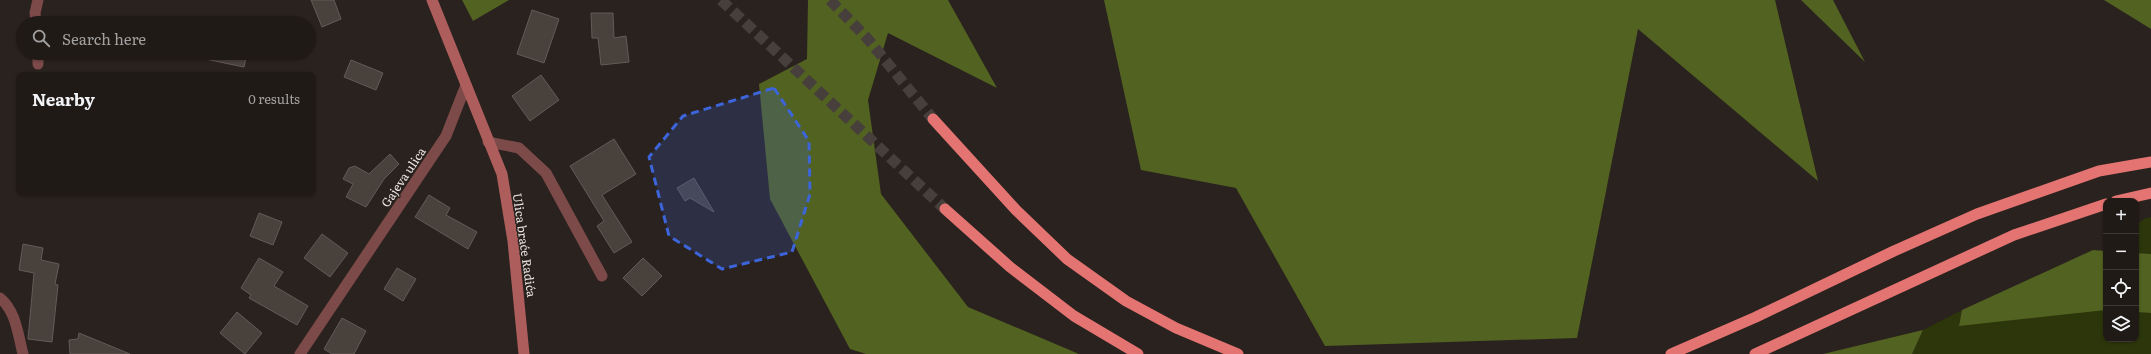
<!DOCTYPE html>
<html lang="en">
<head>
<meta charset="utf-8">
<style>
	body { margin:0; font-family:Literata,serif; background:#28231f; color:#f1f3f6 }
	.controls { position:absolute; right:12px; bottom:12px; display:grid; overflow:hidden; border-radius:8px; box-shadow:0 1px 3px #0004 }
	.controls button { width:36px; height:36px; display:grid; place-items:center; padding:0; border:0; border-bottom:1px solid #3d3835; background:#201a16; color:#f1f3f6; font:20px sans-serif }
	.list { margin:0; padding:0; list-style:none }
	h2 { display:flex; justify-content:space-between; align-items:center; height:52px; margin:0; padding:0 16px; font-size:17px }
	h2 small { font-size:13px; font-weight:400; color:#a2a1a1 }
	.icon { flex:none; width:22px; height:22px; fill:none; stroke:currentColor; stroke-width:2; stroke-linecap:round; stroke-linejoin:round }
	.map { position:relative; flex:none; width:2151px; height:354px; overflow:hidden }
	.search { position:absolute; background:#201a16; box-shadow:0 1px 3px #0004; left:16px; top:16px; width:300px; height:44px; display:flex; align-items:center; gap:10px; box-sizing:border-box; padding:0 14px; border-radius:22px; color:#a2a1a1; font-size:15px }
	.panel { position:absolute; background:#201a16; box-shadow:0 1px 3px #0004; left:16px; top:72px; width:300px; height:124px; border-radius:8px }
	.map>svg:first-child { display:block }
</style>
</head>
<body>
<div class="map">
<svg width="2151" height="354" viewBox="0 0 2151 354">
	<rect width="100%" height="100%" fill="#2a221e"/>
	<path fill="#2c360a" d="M 2151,217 L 2151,254 L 2136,253 L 2136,224 L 2146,218 Z
		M 2101,309 L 2106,310 L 2106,339 L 2136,339 L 2136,312 L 2151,313 L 2151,354 L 1912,354 L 1923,330 L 1962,310 L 1959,325 Z"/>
	<path fill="#526221" d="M 462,0 L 509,0 L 473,21 Z
		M 808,0 L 948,0 L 997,88 L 888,33 L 868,100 L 881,194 L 968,307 L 1079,354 L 866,354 L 850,349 L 770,199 L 759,84 L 807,59 Z
		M 1104,0 L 1775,0 L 1818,181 L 1638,29 L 1577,338 L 1325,346 L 1236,188 L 1141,170 Z
		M 1802,0 L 1833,0 L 1865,62 L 1801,0 Z
		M 2104,0 L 2151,0 L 2151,29 Z
		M 2093,250 L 2106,251 L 2106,310 L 1959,326 L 1962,310 Z
		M 2136,253 L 2151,254 L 2151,313 L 2136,312 Z
		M 1923,330 L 1912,354 L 1823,354 Z"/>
	<path fill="#49413c" stroke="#645b56" d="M 311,0 L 334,0 L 341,19 L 322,27 Z
		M 532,10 L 559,19 L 544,63 L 517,54 Z
		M 591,13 L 613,13 L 614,38 L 626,36 L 629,62 L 601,65 L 598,38 L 592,38 Z
		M 205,53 L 247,53 L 244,67 L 205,59 Z
		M 351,60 L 383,73 L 376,90 L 344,77 Z
		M 541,75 L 559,100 L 530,121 L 512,96 Z
		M 614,139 L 636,174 L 602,195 L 632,242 L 614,253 L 597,226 L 604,221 L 570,166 Z
		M 390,154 L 399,164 L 384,179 L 366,207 L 346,197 L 353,184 L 343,179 L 349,168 L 355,166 L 369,174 Z
		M 694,178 L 714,212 L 690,198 L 685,201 L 677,188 Z
		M 429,195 L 450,208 L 446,215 L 477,232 L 468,249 L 415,217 Z
		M 259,213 L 282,222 L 273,245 L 250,236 Z
		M 322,234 L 348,253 L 330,277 L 304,258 Z
		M 23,244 L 43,248 L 41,260 L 59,264 L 55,284 L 58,285 L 52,342 L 28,339 L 34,273 L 19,270 Z
		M 259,258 L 283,272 L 274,286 L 308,306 L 297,325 L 249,298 L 251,295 L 241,288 Z
		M 643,258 L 662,276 L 642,296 L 623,278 Z
		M 397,268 L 416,279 L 403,301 L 384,289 Z
		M 237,312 L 262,333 L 245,354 L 220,333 Z
		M 342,318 L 366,331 L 354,354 L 332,354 L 324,349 Z
		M 79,333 L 130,354 L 70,354 L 69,340 L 78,339 Z"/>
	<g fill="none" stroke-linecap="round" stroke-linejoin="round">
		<path stroke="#473f3b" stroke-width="11" stroke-dasharray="11 5.5" stroke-linecap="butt" d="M 721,0 L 945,209
			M 830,0 L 867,38 L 933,119"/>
		<path stroke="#7c4a49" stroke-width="11" d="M 36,23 L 35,13 L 38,0
			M 38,53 L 38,64
			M 488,142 L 519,148 L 546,173 L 602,276
			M 0,298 C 16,311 18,335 23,354
			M 300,354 L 446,136 L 466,85"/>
		<path stroke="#ad5e5c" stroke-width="11" d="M 432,0 L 502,174 L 513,241 L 524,354"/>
		<path stroke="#e47472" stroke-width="11" d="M 933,119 L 1016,210 L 1067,259 L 1126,301 L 1176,328 L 1238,354
			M 2116,201 L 2151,193
			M 945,209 L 1010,267 L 1074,316 L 1138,354
			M 1671,354 L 1756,317 L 1894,251 L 1977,214 L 2099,171 L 2151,162
			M 1755,354 L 2014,235 L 2106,204"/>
	</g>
	<path fill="#3c65da" fill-opacity="0.2" stroke="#3c65da" stroke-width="3" stroke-dasharray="8 5" stroke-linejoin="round" d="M 774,88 L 809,141 L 810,194 L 792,252 L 722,269 L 669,236 L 649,157 L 683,116 Z"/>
	<g text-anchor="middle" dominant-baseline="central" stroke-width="3" stroke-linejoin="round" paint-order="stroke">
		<g font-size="12" fill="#eae5e2" stroke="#2a221e">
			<text transform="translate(403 177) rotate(-56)">Gajeva ulica</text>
			<text transform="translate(525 245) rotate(82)">Ulica braće Radića</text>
		</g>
	</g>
</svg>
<div class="controls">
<button>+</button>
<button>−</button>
<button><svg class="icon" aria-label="locate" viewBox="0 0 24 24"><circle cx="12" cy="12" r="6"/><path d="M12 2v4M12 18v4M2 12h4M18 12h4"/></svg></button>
<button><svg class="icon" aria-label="layers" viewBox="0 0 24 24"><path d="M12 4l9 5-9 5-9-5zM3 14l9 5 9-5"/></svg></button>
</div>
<div class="search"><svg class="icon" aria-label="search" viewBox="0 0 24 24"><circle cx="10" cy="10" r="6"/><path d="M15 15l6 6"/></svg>Search here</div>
<section class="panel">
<h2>Nearby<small>0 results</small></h2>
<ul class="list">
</ul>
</section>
</div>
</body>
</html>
